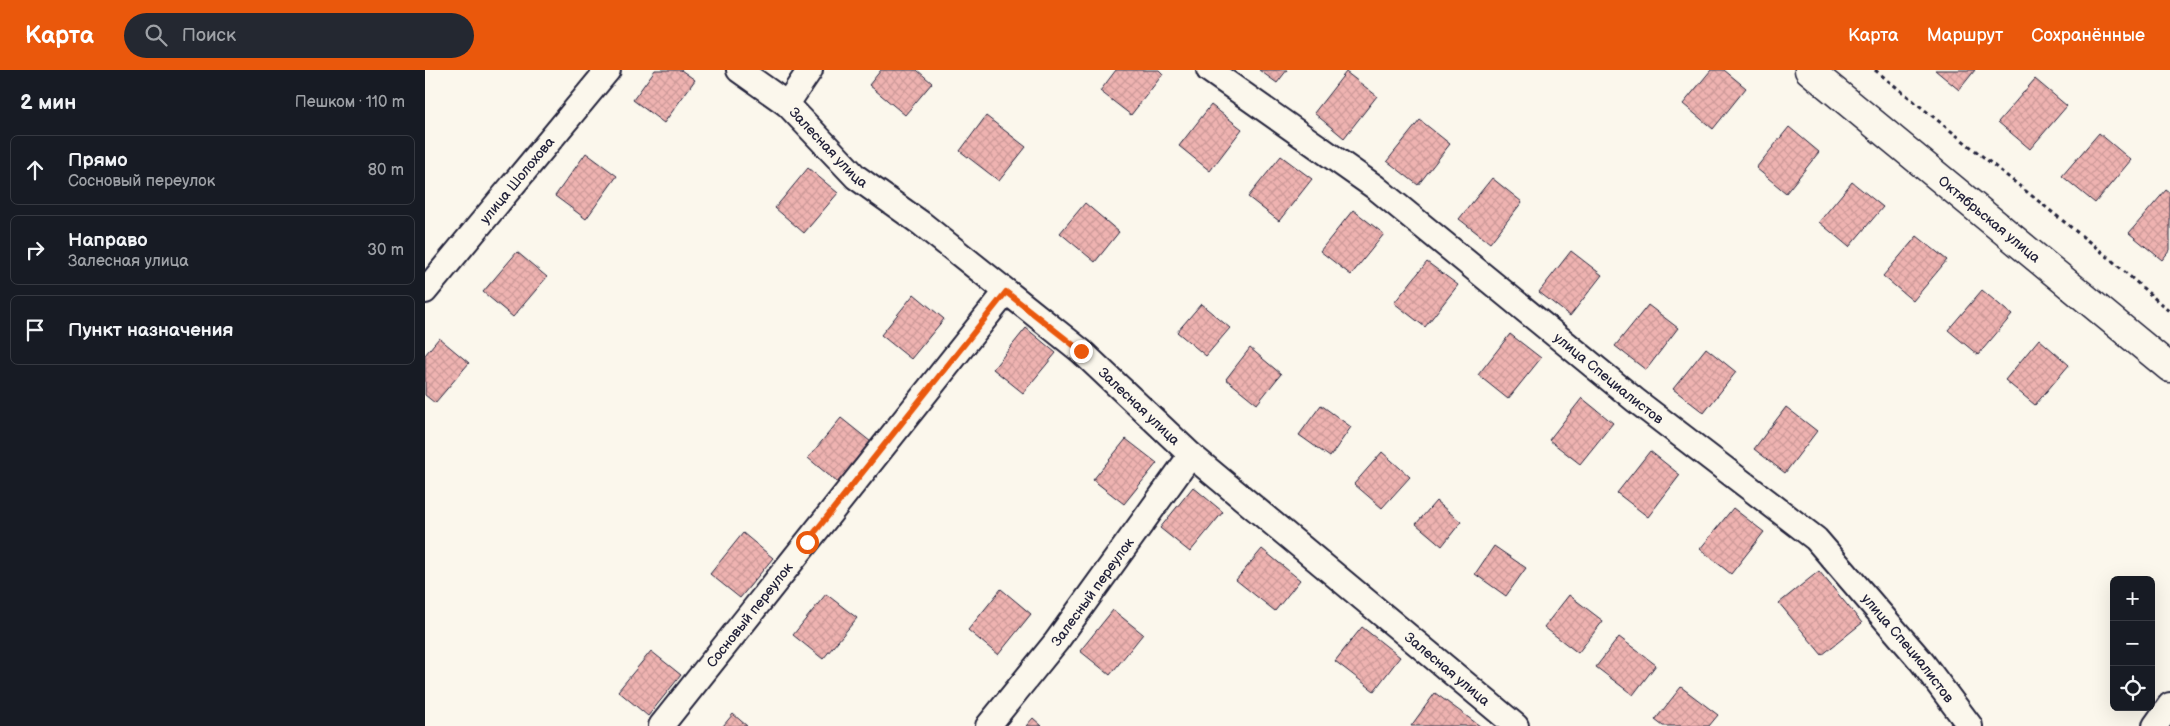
<!DOCTYPE html>
<html lang="ru">
<head>
<meta charset="utf-8">
<style>
	body { margin:0; font-family:"Balsamiq Sans",sans-serif; background:#242831; color:#f1f3f6 }
	.controls { position:absolute; right:15px; bottom:15px; display:grid; overflow:hidden; border-radius:8px; box-shadow:0 5px 20px #0002 }
	.controls button { width:45px; height:45px; display:grid; place-items:center; padding:0; border:0; border-bottom:1px solid #363941; background:#171b24; color:#f1f3f6; font:25px sans-serif }
	.stop { position:absolute; width:15px; height:15px; margin:-11px; border:4px solid #ea580c; border-radius:50%; background:#fff }
	.stop.end { background:#ea580c; border-color:#fff; box-shadow:0 1px 5px #0008 }
	.list { margin:0; padding:0; list-style:none }
	h2 { display:flex; justify-content:space-between; align-items:center; height:65px; margin:0; padding:0 20px; font-size:21px }
	h2 small { font-size:16px; font-weight:400; color:#9ea1a6 }
	.list li { display:grid; grid-template-columns:32px 1fr auto; gap:15px; align-items:center; box-sizing:border-box; height:70px; margin:0 10px 10px; padding:0 10px; border:1px solid #363941; border-radius:8px }
	.list b { display:block; font-size:19px; white-space:nowrap }
	.list p { margin:0; font-size:16px; white-space:nowrap; color:#9ea1a6 }
	.list em { font-size:16px; font-style:normal; color:#9ea1a6 }
	.icon { flex:none; width:28px; height:28px; fill:none; stroke:currentColor; stroke-width:2; stroke-linecap:round; stroke-linejoin:round }
	.map { position:relative; flex:none; width:1745px; height:656px; overflow:hidden }
	header { display:flex; align-items:center; gap:30px; box-sizing:border-box; height:70px; padding:0 25px; background:#ea580c; color:#fff }
	header strong { font-size:24px }
	nav { display:flex; gap:28px; margin-inline-start:auto; font-size:18px }
	.search { width:350px; height:45px; background:#242831; display:flex; align-items:center; gap:12px; box-sizing:border-box; padding:0 18px; border-radius:28px; color:#9ea1a6; font-size:19px }
	main { display:flex }
	aside { flex:1; background:#171b24 }
	.map>svg:first-child { display:block }
</style>
</head>
<body>
<header>
<strong>Карта</strong>
<div class="search"><svg class="icon" aria-label="search" viewBox="0 0 24 24"><circle cx="10" cy="10" r="6"/><path d="M15 15l6 6"/></svg>Поиск</div>
<nav><a>Карта</a><a>Маршрут</a><a>Сохранённые</a></nav>
</header>
<main>
<aside>
<h2>2 мин<small>Пешком · 110 m</small></h2>
<ul class="list">
<li><svg class="icon" aria-label="ahead" viewBox="0 0 24 24"><path d="M12 20V5M6 11l6-6 6 6"/></svg><div><b>Прямо</b><p>Сосновый переулок</p></div><em>80 m</em></li>
<li><svg class="icon" aria-label="right" viewBox="0 0 24 24"><path d="M7 20v-9h11M14 6l5 5-5 5"/></svg><div><b>Направо</b><p>Залесная улица</p></div><em>30 m</em></li>
<li><svg class="icon" aria-label="arrive" viewBox="0 0 24 24"><path d="M6 21V4h12l-3 4 3 4H6"/></svg><div><b>Пункт назначения</b></div></li>
</ul>
</aside>
<div class="map">
<svg width="1745" height="656" viewBox="0 0 1745 656">
	<defs>
		<pattern id="building-cross-hatch" width="8" height="8" patternUnits="userSpaceOnUse" patternTransform="scale(1.25)"><rect width="8" height="8" fill="#efb3b1"/><path d="M0 0l8 8M0 8l8-8" fill="none" stroke="#cd9a99"/></pattern>
	</defs>
	<rect width="100%" height="100%" fill="#fbf7ec"/>
	<filter id="ink" filterUnits="userSpaceOnUse"><feTurbulence type="fractalNoise" baseFrequency=".02" numOctaves="2"/><feDisplacementMap in="SourceGraphic" scale="10" xChannelSelector="R" yChannelSelector="G"/><feConvolveMatrix kernelMatrix="1 2 1 2 8 2 1 2 1" color-interpolation-filters="sRGB"/></filter>
	<g filter="url(#ink)">
		<path fill="url(#building-cross-hatch)" stroke="#22223b" d="M 230,0 L 256,0 L 270,10 L 239,53 L 208,30 Z
			M 456,0 L 492,0 L 507,13 L 480,45 L 444,15 Z
			M 691,0 L 734,0 L 738,4 L 706,45 L 675,21 Z
			M 834,0 L 862,0 L 852,13 Z
			M 1286,0 L 1299,0 L 1321,18 L 1288,59 L 1258,34 Z
			M 1510,0 L 1550,0 L 1534,20 Z
			M 921,2 L 952,26 L 919,68 L 889,43 Z
			M 1610,9 L 1642,36 L 1605,79 L 1573,52 Z
			M 786,35 L 817,59 L 785,101 L 754,76 Z
			M 561,46 L 601,77 L 574,111 L 535,81 Z
			M 995,50 L 1025,74 L 993,115 L 962,91 Z
			M 1364,57 L 1394,82 L 1361,123 L 1331,98 Z
			M 1674,63 L 1706,90 L 1670,133 L 1637,106 Z
			M 161,83 L 192,106 L 161,149 L 130,126 Z
			M 856,86 L 887,109 L 854,151 L 823,127 Z
			M 383,98 L 413,123 L 379,163 L 350,138 Z
			M 1067,108 L 1097,132 L 1065,173 L 1034,149 Z
			M 1427,112 L 1458,137 L 1424,177 L 1394,152 Z
			M 1741,120 L 1745,123 L 1745,180 L 1737,190 L 1704,163 Z
			M 660,133 L 694,162 L 670,192 L 635,163 Z
			M 928,140 L 959,164 L 926,205 L 895,181 Z
			M 1492,166 L 1522,190 L 1488,231 L 1458,206 Z
			M 1146,181 L 1177,205 L 1145,246 L 1114,222 Z
			M 92,182 L 122,207 L 88,247 L 58,222 Z
			M 1002,192 L 1033,215 L 1000,257 L 969,233 Z
			M 1557,220 L 1587,245 L 1553,285 L 1523,260 Z
			M 489,224 L 519,249 L 486,289 L 456,265 Z
			M 776,234 L 805,258 L 781,286 L 752,262 Z
			M 1223,235 L 1253,258 L 1221,300 L 1190,276 Z
			M 601,258 L 631,283 L 598,323 L 568,299 Z
			M 1085,264 L 1116,288 L 1083,329 L 1053,305 Z
			M 14,268 L 44,293 L 10,333 L 0,325 L 0,285 Z
			M 1614,269 L 1644,295 L 1610,335 L 1580,310 Z
			M 825,278 L 856,304 L 832,334 L 801,309 Z
			M 1281,278 L 1311,302 L 1279,343 L 1248,319 Z
			M 1157,328 L 1188,353 L 1155,394 L 1124,370 Z
			M 896,335 L 926,357 L 905,387 L 874,365 Z
			M 1361,337 L 1392,361 L 1360,403 L 1329,379 Z
			M 416,348 L 446,372 L 413,413 L 383,388 Z
			M 701,369 L 732,393 L 699,434 L 668,410 Z
			M 1225,381 L 1255,405 L 1223,447 L 1192,423 Z
			M 957,382 L 985,407 L 957,438 L 929,414 Z
			M 768,417 L 798,442 L 765,482 L 735,458 Z
			M 1011,431 L 1036,452 L 1017,476 L 991,454 Z
			M 1308,438 L 1339,462 L 1306,504 L 1275,479 Z
			M 318,463 L 348,488 L 315,528 L 285,504 Z
			M 1069,476 L 1101,498 L 1081,526 L 1050,504 Z
			M 837,479 L 875,510 L 850,541 L 811,510 Z
			M 1394,501 L 1437,553 L 1397,585 L 1354,533 Z
			M 576,519 L 606,544 L 573,585 L 543,560 Z
			M 401,524 L 432,548 L 398,589 L 368,565 Z
			M 1144,525 L 1178,551 L 1153,583 L 1119,557 Z
			M 688,540 L 718,564 L 685,605 L 655,581 Z
			M 937,557 L 975,587 L 949,621 L 910,591 Z
			M 1194,567 L 1231,595 L 1208,625 L 1171,597 Z
			M 226,581 L 256,605 L 223,646 L 193,621 Z
			M 1256,617 L 1293,645 L 1284,656 L 1238,656 L 1230,650 Z
			M 1010,623 L 1055,656 L 986,656 Z
			M 308,644 L 322,656 L 298,656 Z
			M 608,648 L 617,656 L 601,656 Z"/>
		<g fill="none" stroke-linecap="round" stroke-linejoin="round">
			<g stroke="#22223b" stroke-width="28">
				<g id="street">
					<path id="s1" d="M 314,0 L 362,34 L 431,107 L 497,154 L 656,281 L 766,385 L 1091,656"/>
					<path id="s2" d="M 784,0 L 950,117 L 1210,330 L 1391,469 L 1497,592 L 1545,656"/>
					<path d="M 362,34 L 385,0"/>
					<path id="s3" d="M 0,221 L 183,0"/>
					<path id="s4" d="M 236,656 L 581,222"/>
					<path id="s5" d="M 563,656 L 631,572 L 766,385"/>
					<path d="M 1730,656 L 1745,635"/>
				</g>
			</g>
			<g stroke="#22223b" stroke-width="31">
				<g id="secondary">
					<path id="s6" d="M 1384,0 L 1745,298"/>
				</g>
			</g>
			<path stroke="#22223b" stroke-width="3" stroke-dasharray="4 4" stroke-linecap="butt" d="M 1450,0 L 1683,187 L 1745,242"/>
			<use href="#street" stroke="#fbf7ec" stroke-width="24"/>
			<use href="#secondary" stroke="#fbf7ec" stroke-width="28"/>
		</g>
	</g>
	<g fill="none" stroke-linecap="round" stroke-linejoin="round" filter="url(#ink)">
		<path stroke="#ea580c" stroke-width="6" d="M 382,472 L 581,222 L 656,281"/>
	</g>
	<g text-anchor="middle" dominant-baseline="central" stroke-width="4" stroke-linejoin="round" paint-order="stroke">
		<g font-size="14" fill="#22223b" stroke="#fbf7ec">
			<text stroke="none"><textPath href="#s1" startOffset="119">Залесная улица</textPath></text>
			<text stroke="none"><textPath href="#s3" startOffset="144">улица Шолохова</textPath></text>
			<text stroke="none"><textPath href="#s6" startOffset="234">Октябрьская улица</textPath></text>
			<text stroke="none"><textPath href="#s2" startOffset="505">улица Специалистов</textPath></text>
			<text stroke="none"><textPath href="#s1" startOffset="524">Залесная улица</textPath></text>
			<text stroke="none"><textPath href="#s5" startOffset="170">Залесный переулок</textPath></text>
			<text stroke="none"><textPath href="#s4" startOffset="142">Сосновый переулок</textPath></text>
			<text stroke="none"><textPath href="#s2" startOffset="910">улица Специалистов</textPath></text>
			<text stroke="none"><textPath href="#s1" startOffset="929">Залесная улица</textPath></text>
		</g>
	</g>
</svg>
<div class="controls">
<button>+</button>
<button>−</button>
<button><svg class="icon" aria-label="locate" viewBox="0 0 24 24"><circle cx="12" cy="12" r="6"/><path d="M12 2v4M12 18v4M2 12h4M18 12h4"/></svg></button>
</div>
<div class="stop" style="left:382px;top:472px"></div>
<div class="stop end" style="left:656px;top:281px"></div>
</div>
</main>
</body>
</html>
